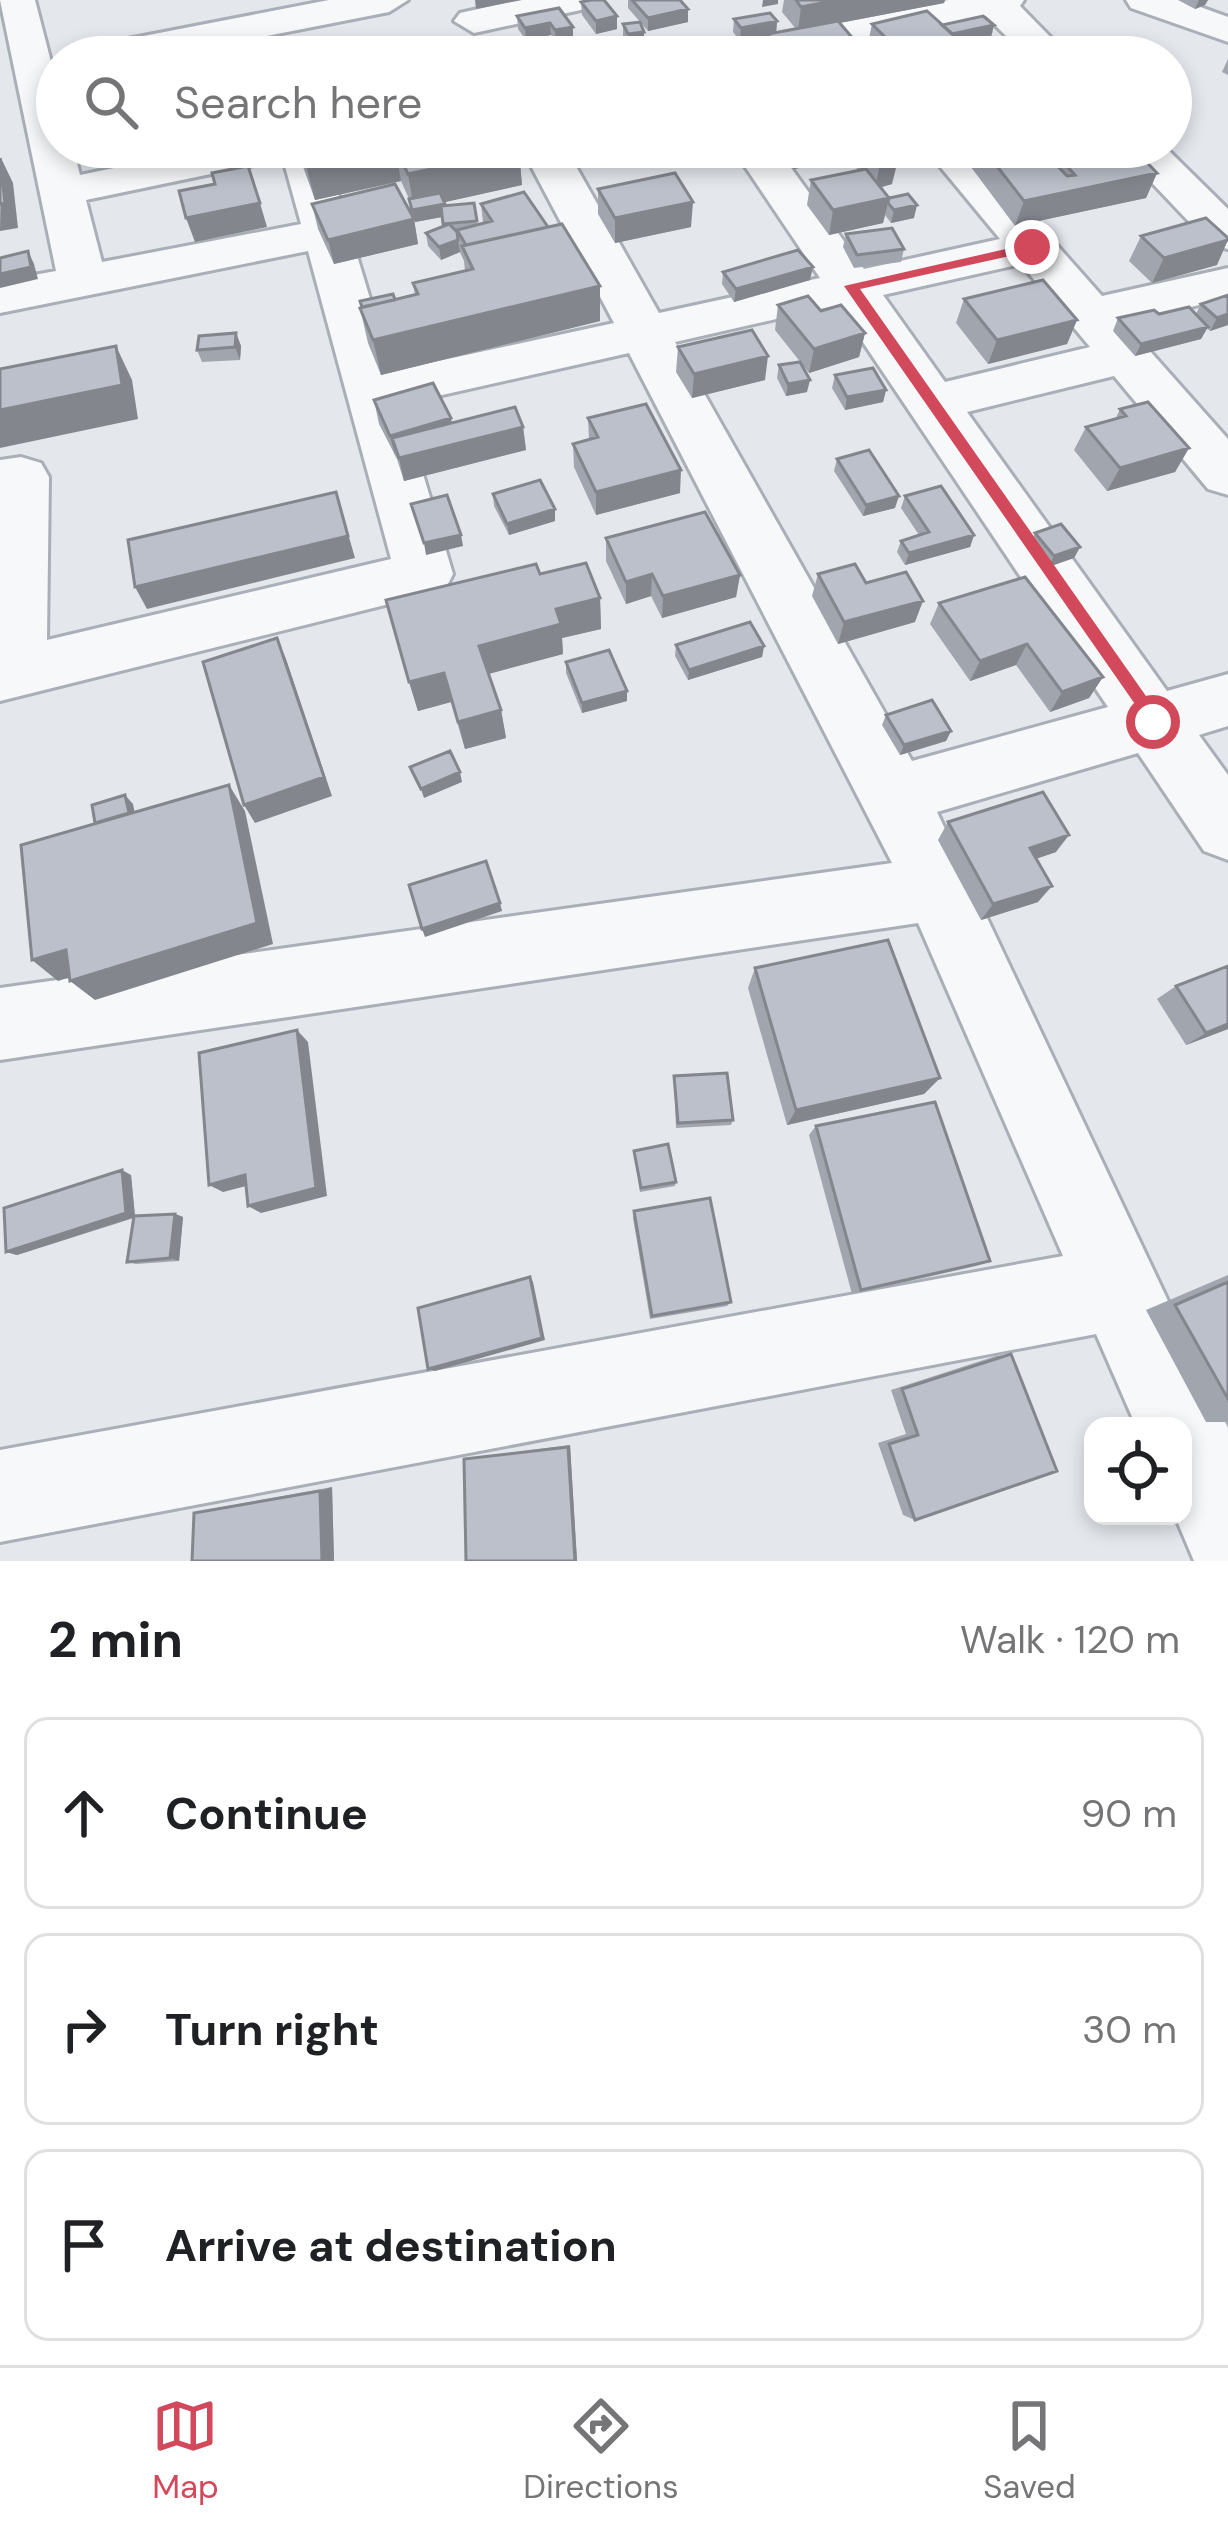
<!DOCTYPE html>
<html lang="en">
<head>
<meta charset="utf-8">
<style>
	body { margin:0; font-family:"DM Sans",sans-serif; background:#f6f6f6; color:#202124 }
	.controls { position:absolute; right:36px; bottom:36px; display:grid; overflow:hidden; border-radius:24px; box-shadow:0 6px 18px #0003 }
	.controls button { width:108px; height:108px; display:grid; place-items:center; padding:0; border:0; border-bottom:3px solid #e0e0e0; background:#fff; color:#202124; font:60px sans-serif }
	.stop { position:absolute; width:36px; height:36px; margin:-27px; border:9px solid #d1495b; border-radius:50%; background:#fff }
	.stop.end { background:#d1495b; border-color:#fff; box-shadow:0 3px 12px #0008 }
	.list { margin:0; padding:0; list-style:none }
	h2 { display:flex; justify-content:space-between; align-items:center; height:156px; margin:0; padding:0 48px; font-size:51px }
	h2 small { font-size:39px; font-weight:400; color:#757577 }
	.list li { display:grid; grid-template-columns:78px 1fr auto; gap:36px; align-items:center; box-sizing:border-box; height:192px; margin:0 24px 24px; padding:0 24px; border:3px solid #e0e0e0; border-radius:24px }
	.list b { display:block; font-size:45px; white-space:nowrap }
	.list em { font-size:39px; font-style:normal; color:#757577 }
	.icon { flex:none; width:66px; height:66px; fill:none; stroke:currentColor; stroke-width:2; stroke-linecap:round; stroke-linejoin:round }
	.map { position:relative; flex:none; width:1228px; height:1561px; overflow:hidden }
	.search { position:absolute; background:#fff; box-shadow:0 6px 18px #0003; left:36px; right:36px; top:36px; height:132px; display:flex; align-items:center; gap:30px; box-sizing:border-box; padding:0 42px; border-radius:66px; color:#757577; font-size:45px }
	.sheet { height:804px; background:#fff }
	nav { display:flex; justify-content:space-around; align-items:center; box-sizing:border-box; height:168px; border-top:3px solid #e0e0e0; background:#fff; font-size:33px; color:#757577 }
	nav a { display:grid; justify-items:center; gap:6px }
	nav .on { color:#d1495b }
	.map>svg:first-child { display:block }
</style>
</head>
<body>
<div class="map">
<svg width="1228" height="1561" viewBox="0 0 1228 1561">
	<rect width="100%" height="100%" fill="#e4e7ec"/>
	<g fill="none" stroke-linecap="round" stroke-linejoin="round">
		<g stroke="#a9aeb7" stroke-width="6">
			<path id="minor" d="M 0,0 L 35,0 L 57,85 L 57,147 L 73,147 L 80,175 L 215,147 L 324,147 L 392,371 L 614,323 L 521,147 L 565,147 L 659,313 L 820,278 L 732,147 L 776,147 L 864,269 L 1000,239 L 924,147 L 970,147 L 1102,296 L 1228,268 L 1228,298 L 1125,323 L 1228,439 L 1228,495 L 1208,489 L 1114,376 L 967,412 L 1167,691 L 1228,674 L 1228,726 L 1199,735 L 1228,775 L 1228,860 L 1204,851 L 1138,753 L 937,812 L 1228,1428 L 1228,1561 L 1194,1561 L 1175,1516 L 1183,1516 L 1183,1426 L 1136,1426 L 1096,1334 L 0,1542 L 0,1450 L 1063,1256 L 918,923 L 0,1060 L 0,988 L 892,863 L 629,353 L 402,404 L 453,574 L 445,590 L 0,701 L 0,460 L 21,457 L 41,463 L 49,477 L 47,640 L 391,559 L 308,251 L 0,313 L 0,281 L 56,271 ZM 283,159 L 301,224 L 102,262 L 86,200 ZM 1021,264 L 1090,347 L 945,382 L 883,295 ZM 838,305 L 1108,707 L 912,761 L 675,342 Z
				M 329,0 L 408,0 L 389,12 L 159,57 L 77,57 L 83,48 L 97,45 Z
				M 519,0 L 595,0 L 590,8 L 474,33 L 454,21 L 460,13 Z
				M 948,0 L 1024,0 L 1020,6 L 1070,57 L 1027,57 L 986,16 L 784,57 L 705,57 L 711,48 L 725,45 Z
				M 1126,0 L 1181,0 L 1228,17 L 1228,42 L 1131,8 Z
				M 1118,147 L 1165,147 L 1228,209 L 1228,249 L 1211,245 Z"/>
		</g>
		<use href="#minor" fill="#f7f8fa" fill-rule="evenodd"/>
	</g>
	<path fill="#a1a5ae" d="M 628,0 L 680,0 L 688,22 L 648,31 L 628,8 Z
		M 784,0 L 945,0 L 944,3 L 839,23 L 867,57 L 717,57 L 718,49 L 767,40 L 768,36 L 740,41 L 733,32 L 734,19 L 777,21 L 776,33 L 796,29 L 782,12 Z
		M 1178,0 L 1208,0 L 1205,5 L 1195,9 Z
		M 581,2 L 617,29 L 596,34 L 582,15 Z
		M 559,8 L 573,39 L 556,43 L 551,35 L 526,40 L 518,29 L 517,16 Z
		M 623,24 L 644,44 L 628,46 L 623,36 Z
		M 872,24 L 942,25 L 991,38 L 956,46 L 953,57 L 875,57 L 867,48 Z
		M 1228,59 L 1228,75 L 1222,72 Z
		M 296,147 L 518,147 L 522,185 L 444,202 L 445,205 L 474,203 L 477,224 L 483,223 L 481,204 L 548,227 L 600,286 L 600,321 L 381,375 L 368,343 L 360,308 L 415,295 L 413,283 L 465,271 L 464,261 L 460,252 L 441,260 L 428,246 L 426,233 L 444,226 L 442,217 L 415,222 L 414,220 L 418,244 L 334,264 L 318,229 L 312,204 L 411,212 L 409,199 L 401,181 L 315,200 Z
		M 785,147 L 824,147 L 827,150 L 825,163 L 794,169 L 784,156 Z
		M 838,147 L 903,147 L 889,150 L 892,184 L 881,187 L 889,198 L 914,218 L 891,223 L 885,215 L 883,223 L 829,235 L 807,205 L 811,180 L 859,171 Z
		M 954,147 L 1132,147 L 1157,173 L 1146,198 L 1015,226 L 968,163 L 969,159 L 966,160 Z
		M 598,189 L 691,227 L 615,243 L 598,214 Z
		M 846,234 L 904,249 L 901,262 L 854,268 L 843,247 Z
		M 1141,236 L 1217,265 L 1152,283 L 1129,261 Z
		M 723,272 L 810,280 L 734,302 L 722,284 Z
		M 964,299 L 1077,320 L 1067,344 L 988,364 L 956,323 Z
		M 1201,304 L 1228,325 L 1210,331 L 1207,328 L 1201,339 L 1135,356 L 1113,331 L 1118,318 L 1159,314 L 1196,314 Z
		M 778,305 L 821,311 L 865,333 L 859,357 L 809,373 L 775,330 Z
		M 236,333 L 241,346 L 240,360 L 202,362 L 197,350 Z
		M 678,347 L 765,380 L 692,398 L 676,372 Z
		M 779,365 L 807,392 L 786,396 L 777,378 Z
		M 835,375 L 886,390 L 883,402 L 845,410 L 832,388 Z
		M 374,400 L 452,423 L 523,427 L 526,450 L 404,481 L 397,459 L 379,424 Z
		M 1120,409 L 1189,448 L 1175,472 L 1107,491 L 1074,450 L 1086,427 L 1116,418 Z
		M 588,418 L 680,493 L 596,515 L 574,467 L 573,444 L 589,440 Z
		M 837,459 L 895,508 L 863,516 L 834,471 Z
		M 493,494 L 555,521 L 509,535 L 494,506 Z
		M 905,496 L 974,535 L 970,547 L 905,565 L 897,552 L 901,541 L 919,535 L 901,508 Z
		M 1035,533 L 1080,547 L 1074,558 L 1048,567 L 1030,545 Z
		M 606,538 L 740,575 L 736,597 L 662,618 L 651,596 L 626,604 L 606,561 Z
		M 540,574 L 600,598 L 601,629 L 562,638 L 563,654 L 489,674 L 501,710 L 506,738 L 465,749 L 451,702 L 418,711 L 386,600 Z
		M 818,574 L 866,583 L 915,622 L 838,644 L 812,596 Z
		M 939,603 L 1103,677 L 1089,698 L 1050,712 L 1016,665 L 970,681 L 930,624 Z
		M 676,645 L 764,646 L 762,657 L 688,680 L 675,656 Z
		M 566,662 L 627,701 L 582,713 L 566,673 Z
		M 886,715 L 951,731 L 946,741 L 900,755 L 882,725 Z
		M 948,822 L 1056,852 L 1036,859 L 1038,902 L 981,920 L 938,840 Z
		M 1228,966 L 1228,1029 L 1186,1045 L 1157,999 L 1176,986 Z
		M 755,968 L 940,1078 L 924,1094 L 787,1125 L 748,988 Z
		M 674,1076 L 733,1120 L 731,1125 L 676,1128 Z
		M 816,1126 L 990,1261 L 976,1266 L 852,1294 L 809,1135 Z
		M 634,1151 L 676,1182 L 675,1186 L 640,1192 Z
		M 131,1175 L 135,1216 L 175,1214 L 183,1217 L 179,1261 L 136,1264 L 127,1262 L 134,1218 L 17,1255 L 6,1252 Z
		M 634,1211 L 731,1302 L 727,1306 L 650,1319 L 633,1218 Z
		M 1228,1275 L 1228,1422 L 1206,1422 L 1146,1310 Z
		M 1011,1354 L 915,1520 L 903,1515 L 878,1443 L 906,1434 L 891,1390 L 996,1356 Z
		M 570,1445 L 577,1561 L 464,1459 Z
		M 332,1487 L 334,1561 L 194,1513 L 211,1509 Z"/>
	<path fill="#83868d" d="M 475,0 L 522,0 L 476,9 Z
		M 763,0 L 778,0 L 778,4 L 762,7 Z
		M 837,0 L 945,0 L 944,3 L 798,31 L 801,7 Z
		M 1199,0 L 1208,0 L 1205,5 L 1195,9 Z
		M 688,9 L 688,22 L 648,31 L 648,18 Z
		M 617,16 L 617,29 L 596,34 L 596,21 Z
		M 777,21 L 776,34 L 740,41 L 741,28 Z
		M 550,23 L 551,35 L 526,40 L 525,28 Z
		M 994,25 L 991,38 L 956,46 L 953,57 L 899,57 L 900,52 L 948,35 Z
		M 573,27 L 573,39 L 556,43 L 555,30 Z
		M 644,32 L 644,44 L 628,46 L 628,34 Z
		M 390,147 L 395,147 L 401,181 L 315,200 L 306,165 Z
		M 519,150 L 522,185 L 414,209 L 408,174 Z
		M 827,150 L 825,163 L 794,169 L 795,156 Z
		M 1,158 L 13,183 L 18,228 L 0,231 Z
		M 898,160 L 892,184 L 875,189 L 880,164 Z
		M 1157,173 L 1146,198 L 1015,226 L 1024,201 Z
		M 889,198 L 883,223 L 829,235 L 833,210 Z
		M 693,202 L 691,227 L 615,243 L 615,218 Z
		M 260,203 L 267,227 L 195,242 L 186,218 Z
		M 445,204 L 447,216 L 415,222 L 412,210 Z
		M 917,205 L 914,218 L 891,223 L 894,210 Z
		M 414,219 L 418,244 L 334,264 L 328,240 Z
		M 458,240 L 460,252 L 441,260 L 439,247 Z
		M 1228,240 L 1217,265 L 1152,283 L 1164,258 Z
		M 28,251 L 34,264 L 38,279 L 0,288 L 0,274 Z
		M 813,267 L 810,280 L 734,302 L 736,289 Z
		M 600,286 L 600,321 L 381,375 L 373,340 Z
		M 1228,314 L 1228,325 L 1210,331 L 1217,318 Z
		M 1077,320 L 1067,344 L 988,364 L 997,340 Z
		M 1208,327 L 1201,339 L 1135,356 L 1141,344 Z
		M 236,333 L 241,346 L 240,360 L 235,347 Z
		M 865,333 L 859,357 L 809,373 L 814,349 Z
		M 116,346 L 132,380 L 138,419 L 0,448 L 0,410 Z
		M 768,356 L 765,380 L 692,398 L 694,374 Z
		M 810,380 L 807,392 L 786,396 L 788,384 Z
		M 886,390 L 883,402 L 845,410 L 847,397 Z
		M 451,418 L 455,442 L 523,427 L 526,450 L 404,481 L 399,458 L 392,438 L 396,459 L 390,436 Z
		M 1189,448 L 1175,472 L 1107,491 L 1120,468 Z
		M 681,470 L 680,493 L 596,515 L 596,492 Z
		M 336,492 L 355,558 L 147,609 L 135,587 Z
		M 899,496 L 895,508 L 863,516 L 866,505 Z
		M 555,509 L 555,521 L 509,535 L 507,524 Z
		M 461,535 L 463,546 L 426,555 L 424,543 Z
		M 974,535 L 970,547 L 905,565 L 909,553 Z
		M 1080,547 L 1074,558 L 1048,567 L 1054,556 Z
		M 652,574 L 651,596 L 626,604 L 626,582 Z
		M 740,575 L 736,597 L 662,618 L 663,596 Z
		M 600,598 L 601,629 L 562,638 L 563,654 L 484,675 L 479,646 L 556,609 Z
		M 923,601 L 915,622 L 838,644 L 844,622 Z
		M 277,638 L 286,659 L 332,796 L 255,823 L 244,805 Z
		M 1027,644 L 1016,665 L 970,681 L 980,661 Z
		M 764,646 L 762,657 L 688,680 L 689,670 Z
		M 444,673 L 451,702 L 418,711 L 409,682 Z
		M 1103,677 L 1089,698 L 1050,712 L 1062,692 Z
		M 627,691 L 627,701 L 582,713 L 582,703 Z
		M 501,710 L 506,738 L 465,749 L 458,722 Z
		M 951,731 L 946,741 L 900,755 L 904,745 Z
		M 460,772 L 462,782 L 424,798 L 421,789 Z
		M 229,785 L 245,811 L 273,944 L 95,1000 L 70,981 Z
		M 125,795 L 133,804 L 139,834 L 106,845 Z
		M 1069,835 L 1056,852 L 1017,865 L 1030,848 Z
		M 1052,886 L 1038,902 L 981,920 L 993,904 Z
		M 500,903 L 502,911 L 425,937 L 422,929 Z
		M 66,950 L 91,970 L 58,981 L 32,960 Z
		M 1228,1024 L 1228,1029 L 1186,1045 L 1206,1033 Z
		M 297,1030 L 308,1042 L 327,1196 L 261,1213 L 248,1206 Z
		M 940,1078 L 924,1094 L 787,1125 L 796,1110 Z
		M 122,1170 L 131,1175 L 135,1217 L 17,1255 L 6,1252 Z
		M 245,1175 L 258,1183 L 223,1192 L 209,1185 Z
		M 175,1214 L 183,1217 L 179,1261 L 170,1258 Z
		M 530,1277 L 533,1282 L 545,1340 L 435,1371 L 428,1369 Z
		M 570,1445 L 577,1561 L 575,1561 L 568,1447 Z
		M 332,1487 L 334,1561 L 322,1561 L 320,1491 Z"/>
	<path fill="#bbc0ca" stroke="#83868d" stroke-width="3" fill-rule="evenodd" d="M 591,0 L 604,0 L 617,16 L 596,21 L 581,2 Z
		M 632,0 L 680,0 L 688,9 L 648,18 Z
		M 796,0 L 837,0 L 801,7 Z
		M 559,8 L 573,27 L 555,30 L 550,23 L 525,28 L 517,16 Z
		M 927,11 L 958,39 L 900,52 L 872,24 Z
		M 770,13 L 777,21 L 741,28 L 734,19 Z
		M 983,16 L 994,25 L 952,34 L 942,25 Z
		M 838,21 L 868,56 L 724,57 L 718,49 L 772,39 L 768,34 Z
		M 640,22 L 644,32 L 628,34 L 623,24 Z
		M 281,51 L 284,57 L 254,57 Z
		M 299,147 L 390,147 L 306,165 Z
		M 395,147 L 518,147 L 519,150 L 408,174 Z
		M 789,147 L 824,147 L 827,150 L 795,156 Z
		M 865,147 L 886,147 L 898,160 L 880,164 Z
		M 982,147 L 1100,147 L 1080,152 L 1106,147 L 1132,147 L 1157,173 L 1024,201 ZM 1057,155 L 1075,175 L 1067,176 L 1049,157 Z
		M 0,158 L 5,203 L 0,204 Z
		M 248,166 L 260,203 L 186,218 L 179,191 L 215,184 L 212,173 Z
		M 866,169 L 889,198 L 833,210 L 811,180 Z
		M 675,173 L 693,202 L 615,218 L 598,189 Z
		M 395,184 L 414,219 L 328,240 L 312,204 Z
		M 524,192 L 548,227 L 466,245 L 457,230 L 492,221 L 481,204 Z
		M 440,193 L 445,204 L 412,210 L 409,199 Z
		M 908,194 L 917,205 L 894,210 L 888,203 L 889,198 L 885,199 Z
		M 474,203 L 477,221 L 443,224 L 441,206 Z
		M 1206,218 L 1228,238 L 1228,240 L 1164,258 L 1141,236 Z
		M 449,224 L 457,232 L 458,240 L 439,247 L 426,233 Z
		M 562,224 L 600,286 L 373,340 L 360,308 L 418,294 L 413,283 L 473,269 L 462,246 Z
		M 892,228 L 904,249 L 857,255 L 846,234 Z
		M 798,250 L 813,267 L 736,289 L 723,272 Z
		M 28,251 L 31,267 L 0,274 L 0,258 Z
		M 1043,280 L 1077,320 L 997,340 L 964,299 Z
		M 393,294 L 395,300 L 362,307 L 360,301 Z
		M 1228,295 L 1228,314 L 1217,318 L 1201,304 Z
		M 808,296 L 821,311 L 841,305 L 865,333 L 814,349 L 778,305 Z
		M 1189,307 L 1208,327 L 1141,344 L 1118,318 L 1154,310 L 1159,314 Z
		M 752,330 L 768,356 L 694,374 L 678,347 Z
		M 236,333 L 235,347 L 197,350 L 199,336 Z
		M 116,346 L 122,385 L 0,410 L 0,369 Z
		M 800,362 L 810,380 L 788,384 L 779,365 Z
		M 873,368 L 886,390 L 847,397 L 835,375 Z
		M 433,383 L 451,418 L 390,436 L 374,400 Z
		M 1148,402 L 1189,448 L 1120,468 L 1086,427 L 1126,416 L 1120,409 Z
		M 646,404 L 681,470 L 596,492 L 573,444 L 598,437 L 588,418 Z
		M 515,407 L 523,427 L 399,458 L 392,438 Z
		M 869,450 L 899,496 L 866,505 L 837,459 Z
		M 540,480 L 555,509 L 507,524 L 493,494 Z
		M 941,486 L 974,535 L 909,553 L 901,541 L 929,532 L 905,496 Z
		M 336,492 L 348,536 L 135,587 L 128,540 Z
		M 447,495 L 461,535 L 424,543 L 411,504 Z
		M 705,512 L 740,575 L 663,596 L 652,574 L 626,582 L 606,538 Z
		M 1061,524 L 1080,547 L 1054,556 L 1035,533 Z
		M 586,563 L 600,598 L 556,609 L 561,624 L 479,646 L 501,710 L 458,722 L 444,673 L 409,682 L 386,600 L 536,564 L 540,574 Z
		M 855,564 L 866,583 L 906,572 L 923,601 L 844,622 L 818,574 Z
		M 1025,577 L 1103,677 L 1062,692 L 1027,644 L 980,661 L 939,603 Z
		M 750,622 L 764,646 L 689,670 L 676,645 Z
		M 277,638 L 324,777 L 244,805 L 203,662 Z
		M 609,650 L 627,691 L 582,703 L 566,662 Z
		M 932,700 L 951,731 L 904,745 L 886,715 Z
		M 450,751 L 460,772 L 421,789 L 410,767 Z
		M 229,785 L 257,923 L 70,981 L 66,950 L 32,960 L 21,845 Z
		M 1043,792 L 1069,835 L 1030,848 L 1052,886 L 993,904 L 948,822 Z
		M 125,795 L 129,813 L 95,823 L 92,805 Z
		M 486,861 L 500,903 L 422,929 L 409,885 Z
		M 888,940 L 940,1078 L 796,1110 L 755,968 Z
		M 1228,966 L 1228,1024 L 1206,1033 L 1176,986 Z
		M 297,1030 L 316,1188 L 248,1206 L 245,1175 L 209,1185 L 199,1053 Z
		M 727,1073 L 733,1120 L 678,1123 L 674,1076 Z
		M 935,1102 L 990,1261 L 861,1290 L 816,1126 Z
		M 668,1144 L 676,1182 L 641,1188 L 634,1151 Z
		M 122,1170 L 126,1213 L 6,1252 L 4,1208 Z
		M 710,1198 L 731,1302 L 652,1316 L 634,1211 Z
		M 175,1214 L 170,1258 L 127,1262 L 134,1216 Z
		M 530,1277 L 542,1338 L 428,1369 L 418,1308 Z
		M 1228,1282 L 1228,1399 L 1175,1305 Z
		M 1011,1354 L 1057,1471 L 915,1520 L 889,1444 L 918,1435 L 902,1389 Z
		M 568,1447 L 575,1561 L 466,1561 L 464,1459 Z
		M 320,1491 L 322,1561 L 192,1561 L 194,1513 Z"/>
	<path fill="#d1495b" d="M 1032,243 L 1037,250 L 860,289 L 1160,716 L 1163,722 L 1153,730 L 844,286 Z"/>
</svg>
<div class="controls">
<button><svg class="icon" aria-label="locate" viewBox="0 0 24 24"><circle cx="12" cy="12" r="6"/><path d="M12 2v4M12 18v4M2 12h4M18 12h4"/></svg></button>
</div>
<div class="stop" style="left:1153px;top:722px"></div>
<div class="stop end" style="left:1032px;top:247px"></div>
<div class="search"><svg class="icon" aria-label="search" viewBox="0 0 24 24"><circle cx="10" cy="10" r="6"/><path d="M15 15l6 6"/></svg>Search here</div>
</div>
<section class="sheet">
<h2>2 min<small>Walk · 120 m</small></h2>
<ul class="list">
<li><svg class="icon" aria-label="ahead" viewBox="0 0 24 24"><path d="M12 20V5M6 11l6-6 6 6"/></svg><div><b>Continue</b></div><em>90 m</em></li>
<li><svg class="icon" aria-label="right" viewBox="0 0 24 24"><path d="M7 20v-9h11M14 6l5 5-5 5"/></svg><div><b>Turn right</b></div><em>30 m</em></li>
<li><svg class="icon" aria-label="arrive" viewBox="0 0 24 24"><path d="M6 21V4h12l-3 4 3 4H6"/></svg><div><b>Arrive at destination</b></div></li>
</ul>
</section>
<nav>
<a class="on"><svg class="icon" aria-label="map" viewBox="0 0 24 24"><path d="M3 6l6-2 6 2 6-2v14l-6 2-6-2-6 2zM9 4v14M15 6v14"/></svg>Map</a>
<a><svg class="icon" aria-label="directions" viewBox="0 0 24 24"><path d="M12 3l9 9-9 9-9-9zM9 14v-3h6M13 9l2 2-2 2"/></svg>Directions</a>
<a><svg class="icon" aria-label="saved" viewBox="0 0 24 24"><path d="M7 4h10v16l-5-4-5 4z"/></svg>Saved</a>
</nav>
</body>
</html>
